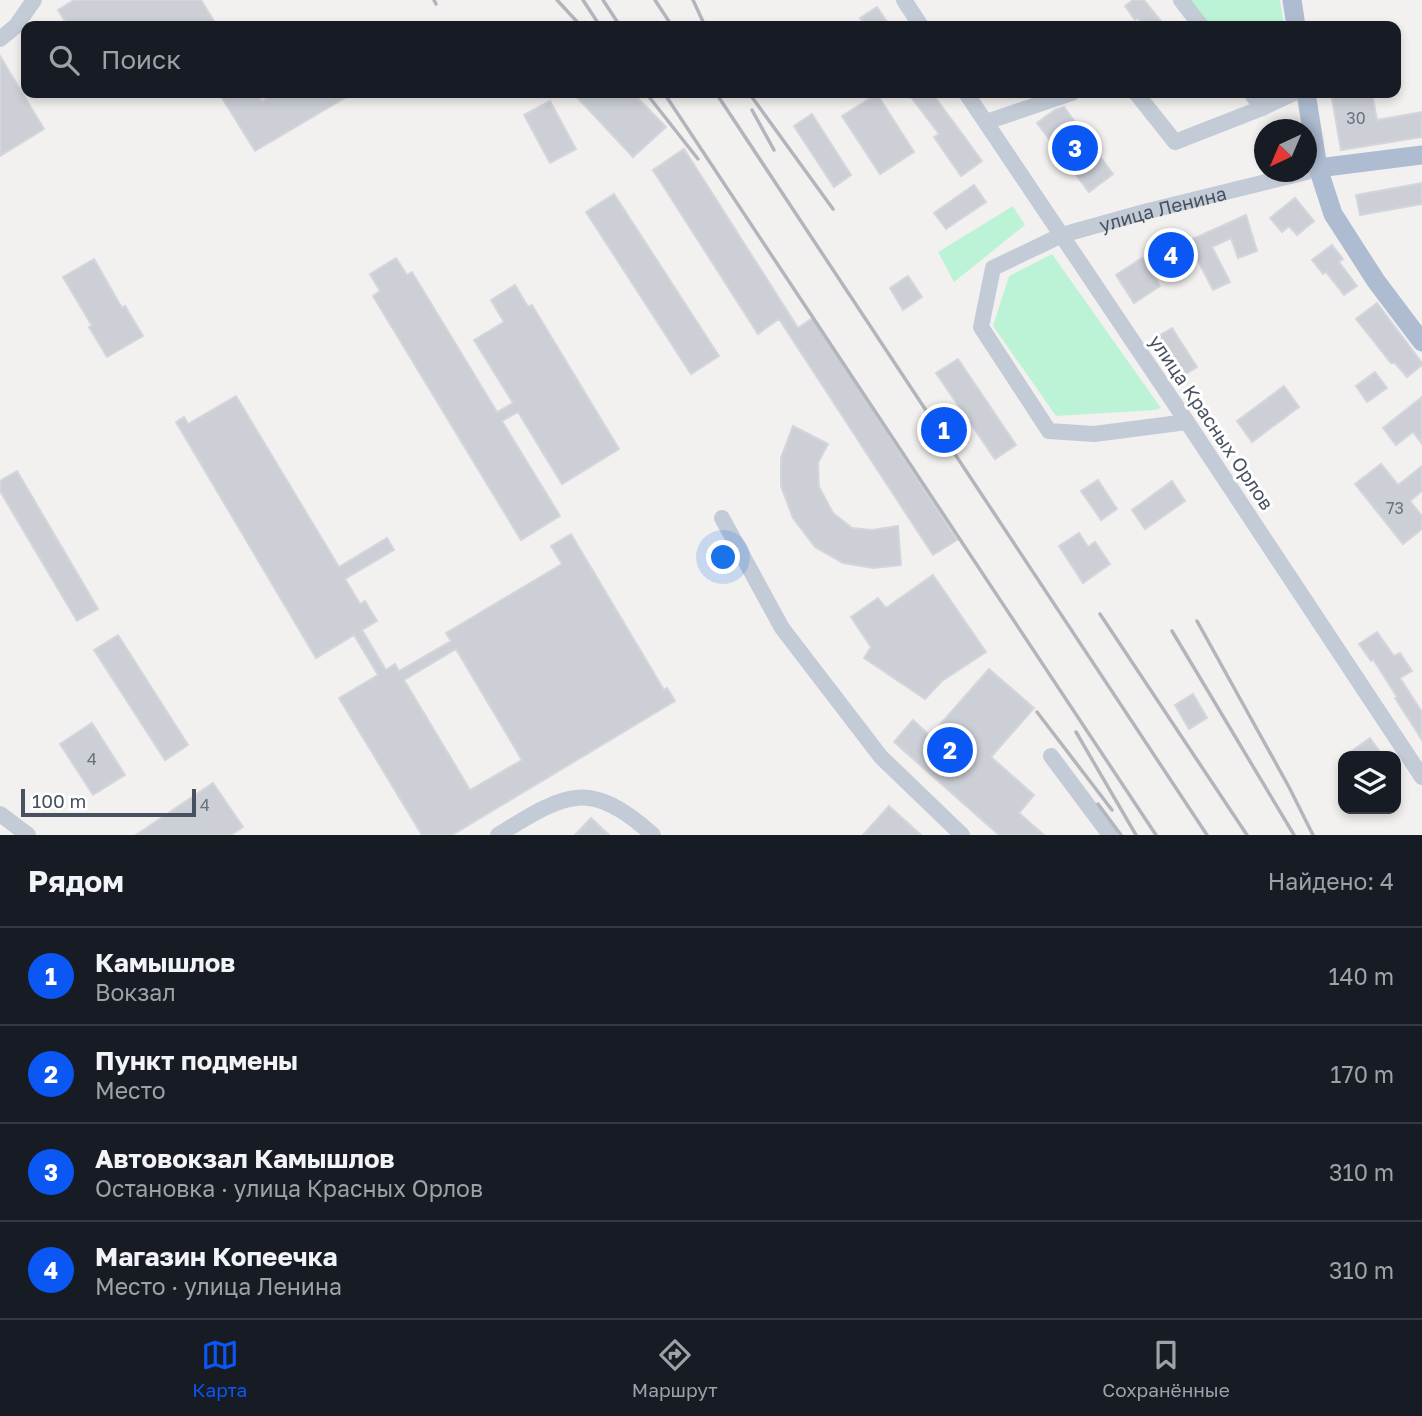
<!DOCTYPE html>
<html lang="ru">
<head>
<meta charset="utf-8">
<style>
	body { margin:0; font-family:"Golos Text",sans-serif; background:#242831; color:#f1f3f6 }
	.controls { position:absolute; right:21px; bottom:21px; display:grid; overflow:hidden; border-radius:14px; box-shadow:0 4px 10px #0003 }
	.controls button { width:63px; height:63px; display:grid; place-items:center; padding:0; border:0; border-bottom:2px solid #363941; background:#171b24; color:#f1f3f6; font:35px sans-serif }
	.compass { position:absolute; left:1254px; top:119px; width:63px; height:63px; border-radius:50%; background:#171b24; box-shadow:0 4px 10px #0003; rotate:224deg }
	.scale { position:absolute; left:21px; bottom:18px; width:175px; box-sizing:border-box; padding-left:7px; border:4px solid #475160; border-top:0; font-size:19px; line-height:24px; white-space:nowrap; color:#475160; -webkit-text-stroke:5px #fff; paint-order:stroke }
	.you { position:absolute; left:724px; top:558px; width:24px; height:24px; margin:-18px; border:5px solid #fff; border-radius:50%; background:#1a73e8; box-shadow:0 0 0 10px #1a73e833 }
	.badge { display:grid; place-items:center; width:46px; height:46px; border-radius:50%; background:#0a57f3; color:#fff; font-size:23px; font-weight:700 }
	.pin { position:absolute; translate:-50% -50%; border:4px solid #fff; box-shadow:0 2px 7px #0006 }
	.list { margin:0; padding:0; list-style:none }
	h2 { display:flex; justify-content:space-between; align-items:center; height:91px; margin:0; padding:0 28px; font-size:30px }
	h2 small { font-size:23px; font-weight:400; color:#9ea1a6 }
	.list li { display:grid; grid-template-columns:46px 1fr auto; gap:21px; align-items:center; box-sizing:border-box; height:98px; padding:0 28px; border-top:2px solid #363941 }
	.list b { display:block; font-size:26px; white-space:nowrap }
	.list p { margin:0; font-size:23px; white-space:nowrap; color:#9ea1a6 }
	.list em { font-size:23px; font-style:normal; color:#9ea1a6 }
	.icon { flex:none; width:38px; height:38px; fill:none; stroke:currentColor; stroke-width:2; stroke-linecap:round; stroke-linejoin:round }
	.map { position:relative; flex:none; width:1422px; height:835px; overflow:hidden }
	.search { position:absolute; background:#171b24; box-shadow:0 4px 10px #0003; left:21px; right:21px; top:21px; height:77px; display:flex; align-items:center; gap:18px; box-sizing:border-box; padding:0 24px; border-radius:14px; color:#9ea1a6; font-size:26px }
	.sheet { height:483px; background:#171b24 }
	nav { display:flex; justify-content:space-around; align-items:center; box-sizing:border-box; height:98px; border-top:2px solid #363941; background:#171b24; font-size:19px; color:#9ea1a6 }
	nav a { display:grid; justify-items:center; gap:4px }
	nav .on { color:#0a57f3 }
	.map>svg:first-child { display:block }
</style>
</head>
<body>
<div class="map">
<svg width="1422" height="835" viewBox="0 0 1422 835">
	<rect width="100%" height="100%" fill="#f3f1f0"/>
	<path fill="#bcf3d7" d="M 1190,0 L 1280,0 L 1284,26 L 1211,26 Z
		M 1013,206 L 1025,225 L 954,282 L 938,252 Z
		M 1052,254 L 1161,408 L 1156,410 L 1056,416 L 993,326 L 1009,276 Z"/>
	<path fill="#cccfd6" stroke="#d4d6dc" stroke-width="2" fill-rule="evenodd" d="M 74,0 L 201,0 L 217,26 L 68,26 L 58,10 Z
		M 1133,0 L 1144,0 L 1165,26 L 1144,26 L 1138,18 L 1135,20 L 1125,6 Z
		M 877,7 L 890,26 L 866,26 L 860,18 Z
		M 0,56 L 44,129 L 0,156 Z
		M 219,93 L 257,93 L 262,101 L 275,93 L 353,93 L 255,151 Z
		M 573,93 L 633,93 L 666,127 L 633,157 Z
		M 908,93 L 932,93 L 982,161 L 961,176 L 934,137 L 939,134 Z
		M 1331,93 L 1372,93 L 1377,120 L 1422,112 L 1422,137 L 1341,150 Z
		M 877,94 L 914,152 L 880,174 L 842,116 Z
		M 550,101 L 576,149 L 550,163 L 524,115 Z
		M 1064,107 L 1113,174 L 1089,192 L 1037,123 L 1055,110 Z
		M 812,114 L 851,175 L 834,187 L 794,126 Z
		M 684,149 L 798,328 L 813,318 L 957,540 L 933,555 L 779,319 L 758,334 L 653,170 Z
		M 1422,183 L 1422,204 L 1360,215 L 1356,195 Z
		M 974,185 L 986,202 L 946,229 L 934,213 Z
		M 614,194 L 719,356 L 691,374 L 586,212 Z
		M 1295,198 L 1314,221 L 1297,235 L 1289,226 L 1282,232 L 1270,218 Z
		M 1246,215 L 1257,251 L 1238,258 L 1231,238 L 1212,247 L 1230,282 L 1213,290 L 1194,253 L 1151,271 L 1160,286 L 1134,303 L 1116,275 L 1142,258 L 1143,259 L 1195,238 Z
		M 1332,245 L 1343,259 L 1339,262 L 1357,286 L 1344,295 L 1326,272 L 1323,274 L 1312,260 Z
		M 396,258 L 407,275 L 412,272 L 497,412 L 513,403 L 474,340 L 504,322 L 491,300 L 515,285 L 528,307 L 532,305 L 619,449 L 562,484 L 518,412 L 502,421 L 560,516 L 521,540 L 373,296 L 380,291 L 370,274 Z
		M 94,259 L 122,308 L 125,306 L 143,336 L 107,357 L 89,327 L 92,326 L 63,277 Z
		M 908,276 L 922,297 L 903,310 L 890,288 Z
		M 1377,303 L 1422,363 L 1422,365 L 1407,377 L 1395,363 L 1391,363 L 1356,319 Z
		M 1172,328 L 1197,367 L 1183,376 L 1157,337 Z
		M 958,359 L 1016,445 L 995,459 L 936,373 Z
		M 1375,372 L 1387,388 L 1367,402 L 1356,386 Z
		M 1284,386 L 1299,407 L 1252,442 L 1237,421 Z
		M 236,396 L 339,567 L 387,538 L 394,550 L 345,579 L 360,604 L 365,601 L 377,621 L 362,630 L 386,670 L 395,664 L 399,671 L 451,641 L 446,633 L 562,564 L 551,546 L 571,534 L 664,690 L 667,688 L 675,701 L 452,835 L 422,835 L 339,698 L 378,675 L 354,635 L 316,658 L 176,422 L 184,417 L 188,424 ZM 456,649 L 522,760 L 470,790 L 404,680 Z
		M 1422,397 L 1422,444 L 1413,432 L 1396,445 L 1383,428 Z
		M 793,426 L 828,444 L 818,463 L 819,487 L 833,513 L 852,528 L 872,530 L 898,526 L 901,565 L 873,568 L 843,563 L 815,547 L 793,518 L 781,486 L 781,458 Z
		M 1381,464 L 1398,485 L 1422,466 L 1422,491 L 1410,501 L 1422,516 L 1422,529 L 1403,544 L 1355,484 Z
		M 17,471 L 98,609 L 77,621 L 0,491 L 0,481 Z
		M 1098,480 L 1117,509 L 1101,520 L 1081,491 Z
		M 1172,481 L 1185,501 L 1145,529 L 1132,510 Z
		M 1079,533 L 1088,547 L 1095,542 L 1110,564 L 1083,583 L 1059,546 Z
		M 933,575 L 986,652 L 942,681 L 925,699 L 864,658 L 871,647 L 851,617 L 878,598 L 886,608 Z
		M 1377,632 L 1394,656 L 1400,653 L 1412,671 L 1400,678 L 1422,712 L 1422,740 L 1395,698 L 1397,697 L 1373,659 L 1371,661 L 1359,644 Z
		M 118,635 L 188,745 L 165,760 L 94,650 Z
		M 989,669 L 1034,708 L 991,757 L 1034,795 L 1019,813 L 1044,835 L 999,835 L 894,742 L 913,720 L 930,736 Z
		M 1193,694 L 1207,718 L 1189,729 L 1175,705 Z
		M 92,723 L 125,775 L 93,795 L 60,744 Z
		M 1370,738 L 1383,756 L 1345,756 Z
		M 213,783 L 243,827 L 231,835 L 136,835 Z
		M 889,806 L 921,835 L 863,835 Z
		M 591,818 L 609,835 L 575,835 Z"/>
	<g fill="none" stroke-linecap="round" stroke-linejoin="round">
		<g stroke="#c3cbd6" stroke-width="16">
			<path d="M 904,0 L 921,26"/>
			<path d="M 1181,0 L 1201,26"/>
			<path d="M 0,39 L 16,26 L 34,0"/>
			<path d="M 966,93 L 1187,422 L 1422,777"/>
			<path d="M 1136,93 L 1175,142 L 1262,108 L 1294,93"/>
			<path d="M 1251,93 L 1262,108"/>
			<path d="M 986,122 L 1072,93"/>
			<path id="s1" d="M 1187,422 L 1094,434 L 1049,431 L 981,327 L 993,268 L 1062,235 L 1144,212 L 1306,172"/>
			<path d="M 722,518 L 782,628 L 881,757 L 962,835"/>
			<path d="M 1051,756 L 1110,835"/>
			<path d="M 0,814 L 28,835"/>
			<path d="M 498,835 C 565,794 588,777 653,835"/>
		</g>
		<path stroke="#aebcd1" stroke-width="19" d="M 1292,0 L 1296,26
			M 1306,93 L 1318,168 L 1333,214 L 1376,281 L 1422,342
			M 1318,168 L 1422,155"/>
		<path stroke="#b2b5bb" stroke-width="3.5" d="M 434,0 L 436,4
			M 557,0 L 581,26
			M 583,0 L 600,26
			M 603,0 L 620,26
			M 655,0 L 672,26
			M 693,0 L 705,26
			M 646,93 L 698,159
			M 664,93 L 1156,835
			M 716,93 L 1207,835
			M 749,93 L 833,209
			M 752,110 L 774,150
			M 1100,614 L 1247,835
			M 1197,621 L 1289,787 L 1313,835
			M 1172,631 L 1294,835
			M 1037,712 L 1112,810
			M 1076,732 L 1136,835
			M 1098,804 L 1121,835"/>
	</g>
	<g text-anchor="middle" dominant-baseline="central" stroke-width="6" stroke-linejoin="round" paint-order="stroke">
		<g font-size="16" fill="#68707e">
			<text x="1356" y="118">30</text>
			<text x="1395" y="508">73</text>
			<text x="92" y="759">4</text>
			<text x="205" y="805">4</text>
		</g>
		<g font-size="19" fill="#475160" stroke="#fff">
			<text stroke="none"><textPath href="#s1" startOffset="504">улица Ленина</textPath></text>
			<text transform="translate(1212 422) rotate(56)">улица Красных Орлов</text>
		</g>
	</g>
</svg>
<div class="controls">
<button><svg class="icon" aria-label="layers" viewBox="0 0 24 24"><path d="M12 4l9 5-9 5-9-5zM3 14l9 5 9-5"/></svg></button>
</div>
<svg class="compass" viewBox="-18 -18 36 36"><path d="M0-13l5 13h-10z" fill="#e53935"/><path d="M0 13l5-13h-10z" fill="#9ea1a6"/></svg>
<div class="scale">100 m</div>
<div class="you"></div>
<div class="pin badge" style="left:944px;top:430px">1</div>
<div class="pin badge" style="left:950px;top:750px">2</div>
<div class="pin badge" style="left:1075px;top:148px">3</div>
<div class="pin badge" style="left:1171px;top:255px">4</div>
<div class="search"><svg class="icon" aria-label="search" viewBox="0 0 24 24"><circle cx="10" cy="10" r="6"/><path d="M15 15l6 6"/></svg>Поиск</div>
</div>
<section class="sheet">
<h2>Рядом<small>Найдено: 4</small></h2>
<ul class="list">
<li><span class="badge">1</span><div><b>Камышлов</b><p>Вокзал</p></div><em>140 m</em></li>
<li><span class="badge">2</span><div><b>Пункт подмены</b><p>Место</p></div><em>170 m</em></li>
<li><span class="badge">3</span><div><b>Автовокзал Камышлов</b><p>Остановка · улица Красных Орлов</p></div><em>310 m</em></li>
<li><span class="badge">4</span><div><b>Магазин Копеечка</b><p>Место · улица Ленина</p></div><em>310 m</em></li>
</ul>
</section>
<nav>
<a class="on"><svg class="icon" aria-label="map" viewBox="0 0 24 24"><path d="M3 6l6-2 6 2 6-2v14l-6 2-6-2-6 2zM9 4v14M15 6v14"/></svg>Карта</a>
<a><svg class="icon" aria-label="directions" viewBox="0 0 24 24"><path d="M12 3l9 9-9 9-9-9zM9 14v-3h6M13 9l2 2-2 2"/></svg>Маршрут</a>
<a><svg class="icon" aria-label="saved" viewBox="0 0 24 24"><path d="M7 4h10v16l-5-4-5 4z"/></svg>Сохранённые</a>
</nav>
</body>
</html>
